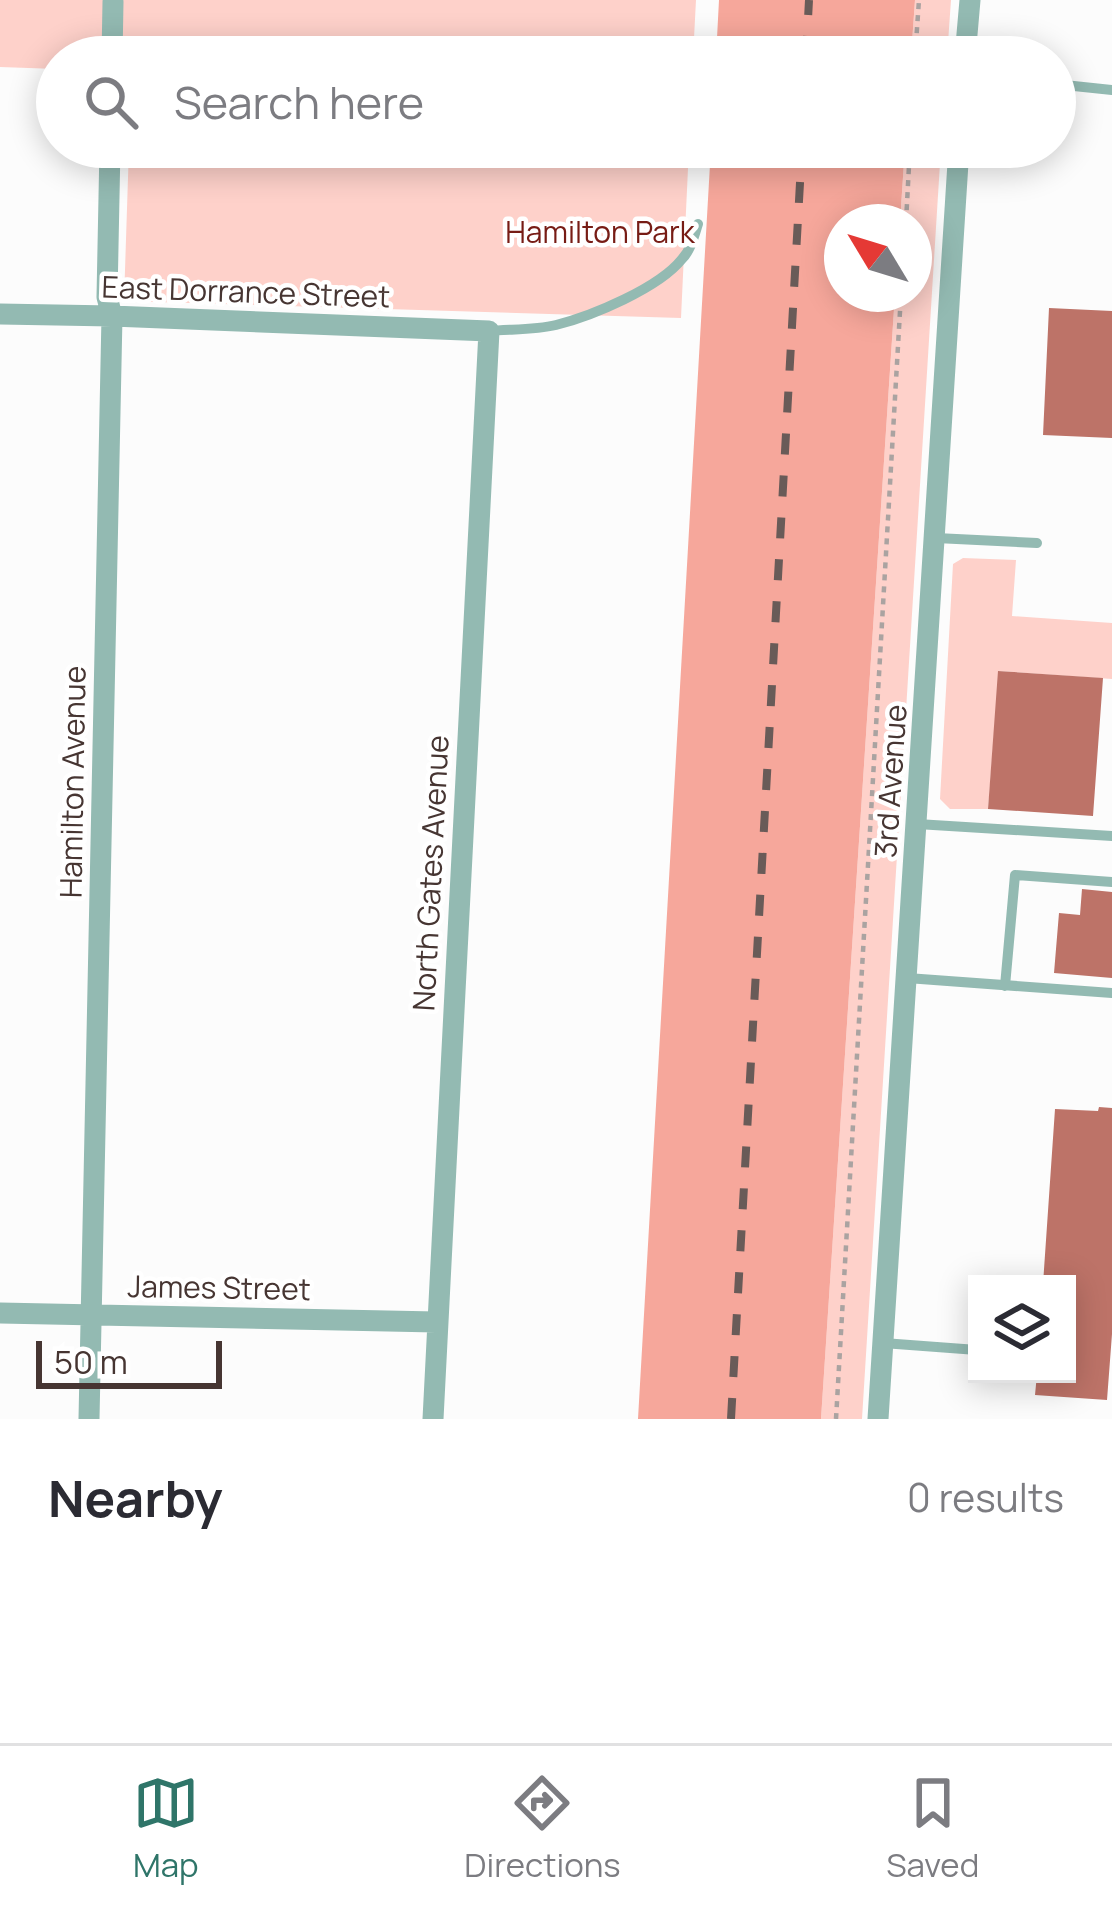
<!DOCTYPE html>
<html lang="en">
<head>
<meta charset="utf-8">
<style>
	body { margin:0; font-family:Manrope,sans-serif; background:#f7f7f7; color:#2b2b33 }
	.controls { position:absolute; right:36px; bottom:36px; display:grid; overflow:hidden; border-radius:0px; box-shadow:0 6px 30px #0003 }
	.controls button { width:108px; height:108px; display:grid; place-items:center; padding:0; border:0; border-bottom:3px solid #e1e1e2; background:#fff; color:#2b2b33; font:60px sans-serif }
	.compass { position:absolute; left:824px; top:204px; width:108px; height:108px; border-radius:50%; background:#fff; box-shadow:0 6px 30px #0003; rotate:308deg }
	.scale { position:absolute; left:36px; bottom:30px; width:186px; box-sizing:border-box; padding-left:12px; border:6px solid #463532; border-top:0; font-size:33px; line-height:42px; white-space:nowrap; color:#463532; -webkit-text-stroke:9px #fff; paint-order:stroke }
	.list { margin:0; padding:0; list-style:none }
	h2 { display:flex; justify-content:space-between; align-items:center; height:156px; margin:0; padding:0 48px; font-size:51px }
	h2 small { font-size:39px; font-weight:400; color:#7c7c81 }
	.icon { flex:none; width:66px; height:66px; fill:none; stroke:currentColor; stroke-width:2; stroke-linecap:round; stroke-linejoin:round }
	.map { position:relative; flex:none; width:1112px; height:1419px; overflow:hidden }
	.search { position:absolute; background:#fff; box-shadow:0 6px 30px #0003; left:36px; right:36px; top:36px; height:132px; display:flex; align-items:center; gap:30px; box-sizing:border-box; padding:0 42px; border-radius:66px; color:#7c7c81; font-size:45px }
	.sheet { height:324px; background:#fff }
	nav { display:flex; justify-content:space-around; align-items:center; box-sizing:border-box; height:168px; border-top:3px solid #e1e1e2; background:#fff; font-size:33px; color:#7c7c81 }
	nav a { display:grid; justify-items:center; gap:6px }
	nav .on { color:#2f7569 }
	.map>svg:first-child { display:block }
</style>
</head>
<body>
<div class="map">
<svg width="1112" height="1419" viewBox="0 0 1112 1419">
	<rect width="100%" height="100%" fill="#fcfcfc"/>
	<path fill="#fed1ca" d="M 0,0 L 696,0 L 693,57 L 57,57 L 57,69 L 0,67 Z
		M 915,0 L 951,0 L 947,57 L 911,57 Z
		M 129,147 L 689,147 L 681,318 L 124,301 Z
		M 905,147 L 941,147 L 862,1419 L 821,1419 L 895,294 L 914,294 L 914,222 L 900,222 Z
		M 963,558 L 1016,560 L 1012,616 L 1112,623 L 1112,679 L 999,671 L 988,809 L 950,809 L 940,799 L 953,564 Z"/>
	<path fill="#f6a79b" d="M 719,0 L 915,0 L 911,57 L 716,57 Z
		M 711,147 L 905,147 L 900,222 L 842,222 L 842,294 L 895,294 L 821,1419 L 638,1419 Z"/>
	<path fill="#bd7368" d="M 1049,308 L 1112,311 L 1112,438 L 1043,435 Z
		M 998,671 L 1103,678 L 1093,816 L 988,809 Z
		M 1082,889 L 1112,892 L 1112,978 L 1054,973 L 1059,913 L 1080,915 Z
		M 1099,1107 L 1112,1108 L 1112,1334 L 1107,1400 L 1035,1395 L 1037,1374 L 1067,1374 L 1067,1284 L 1043,1284 L 1055,1109 L 1098,1111 Z"/>
	<g fill="none" stroke-linecap="round" stroke-linejoin="round">
		<path stroke="#aaa3a1" stroke-width="4.5" stroke-dasharray="6 6" stroke-linecap="butt" d="M 915,57 L 919,0
			M 906,222 L 910,147
			M 836,1419 L 901,294"/>
		<path stroke="#93bab2" stroke-width="10" d="M 1055,84 L 1112,90
			M 489,331 C 511,329 535,330 556,325 C 592,316 659,288 682,259 C 691,250 694,236 698,224
			M 936,538 L 1037,543
			M 917,824 L 1112,836
			M 907,978 L 1112,993
			M 1005,986 L 1015,875 L 1112,882
			M 883,1343 L 977,1350"/>
		<path stroke="#93bab2" stroke-width="21" d="M 112,57 L 113,2
			M 965,57 L 970,0
			M 0,314 L 112,316 L 489,331 L 433,1419
			M 0,1313 L 436,1322
			M 89,1419 L 112,316 L 107,297 L 110,147
			M 878,1419 L 959,147"/>
		<path stroke="#695b58" stroke-width="8" stroke-dasharray="21 21" stroke-linecap="butt" d="M 806,57 L 809,0
			M 731,1419 L 802,147"/>
	</g>
	<g text-anchor="middle" dominant-baseline="central" stroke-width="9" stroke-linejoin="round" paint-order="stroke">
		<g font-size="30" fill="#771c15" stroke="#fff">
			<text x="600" y="231">Hamilton Park</text>
		</g>
		<g font-size="30" fill="#463532" stroke="#fff">
			<text transform="translate(246 291) rotate(2)">East Dorrance Street</text>
			<text transform="translate(890 781) rotate(-86)">3rd Avenue</text>
			<text transform="translate(72 782) rotate(-89)">Hamilton Avenue</text>
			<text transform="translate(430 873) rotate(-87)">North Gates Avenue</text>
			<text transform="translate(219 1287) rotate(1)">James Street</text>
		</g>
	</g>
</svg>
<div class="controls">
<button><svg class="icon" aria-label="layers" viewBox="0 0 24 24"><path d="M12 4l9 5-9 5-9-5zM3 14l9 5 9-5"/></svg></button>
</div>
<svg class="compass" viewBox="-18 -18 36 36"><path d="M0-13l5 13h-10z" fill="#e53935"/><path d="M0 13l5-13h-10z" fill="#7c7c81"/></svg>
<div class="scale">50 m</div>
<div class="search"><svg class="icon" aria-label="search" viewBox="0 0 24 24"><circle cx="10" cy="10" r="6"/><path d="M15 15l6 6"/></svg>Search here</div>
</div>
<section class="sheet">
<h2>Nearby<small>0 results</small></h2>
<ul class="list">
</ul>
</section>
<nav>
<a class="on"><svg class="icon" aria-label="map" viewBox="0 0 24 24"><path d="M3 6l6-2 6 2 6-2v14l-6 2-6-2-6 2zM9 4v14M15 6v14"/></svg>Map</a>
<a><svg class="icon" aria-label="directions" viewBox="0 0 24 24"><path d="M12 3l9 9-9 9-9-9zM9 14v-3h6M13 9l2 2-2 2"/></svg>Directions</a>
<a><svg class="icon" aria-label="saved" viewBox="0 0 24 24"><path d="M7 4h10v16l-5-4-5 4z"/></svg>Saved</a>
</nav>
</body>
</html>
